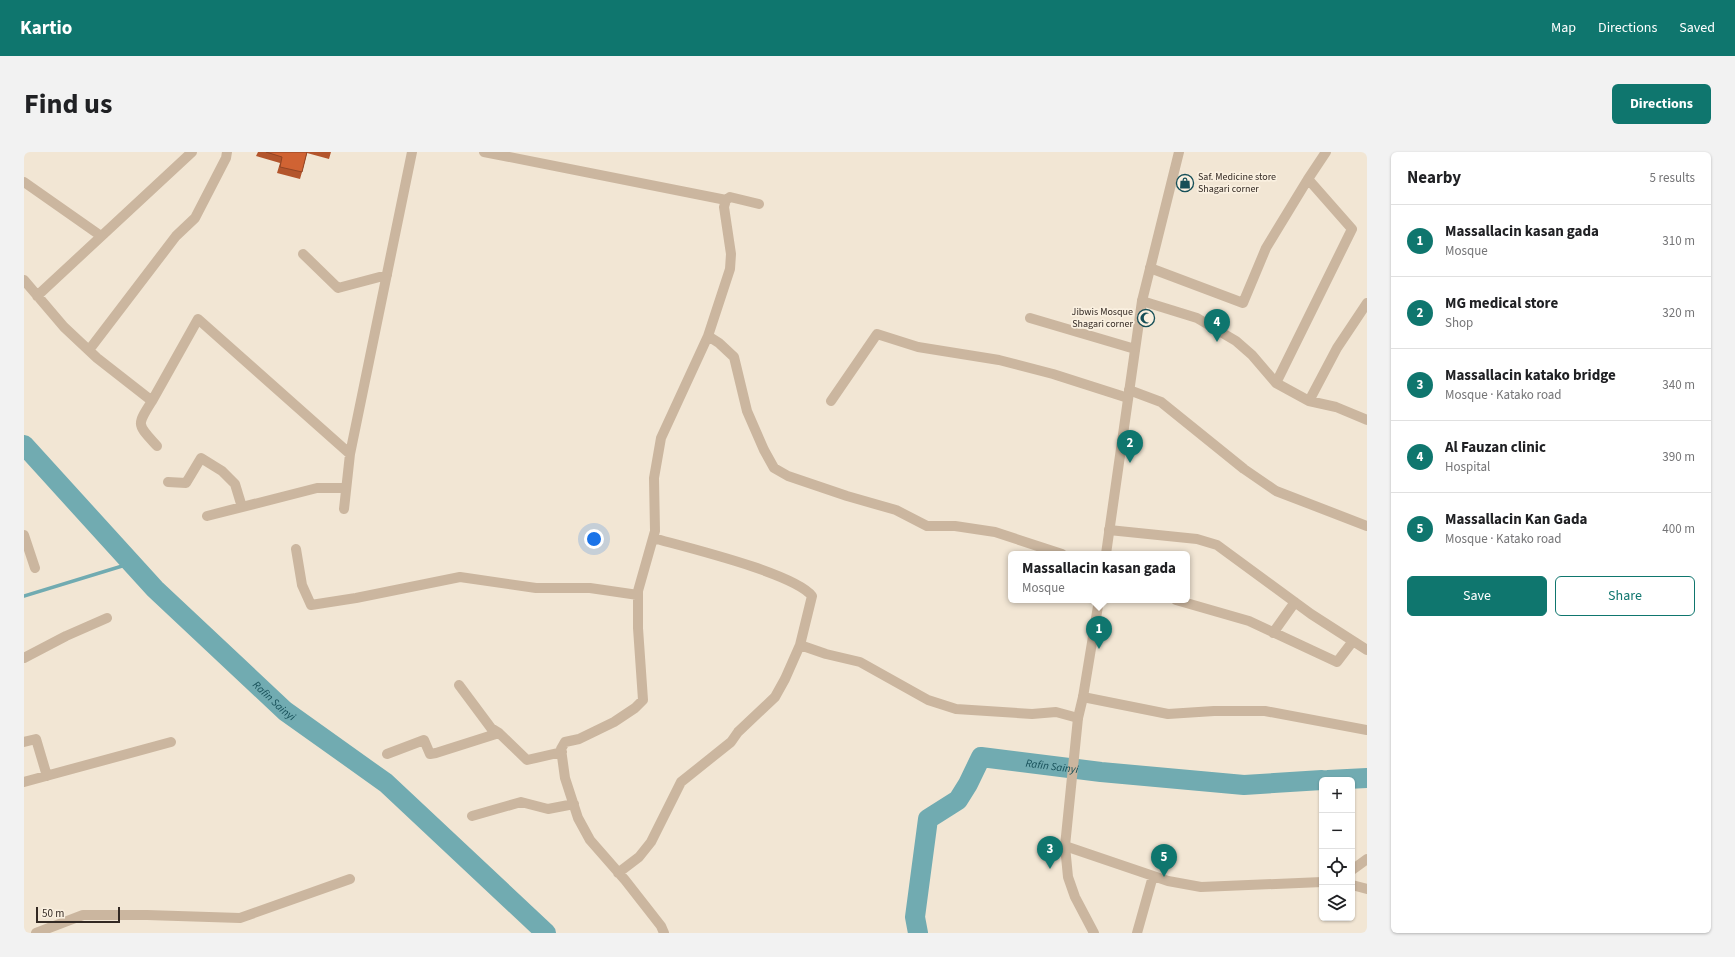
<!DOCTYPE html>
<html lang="en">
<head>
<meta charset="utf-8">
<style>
	body { margin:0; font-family:"Source Sans 3",sans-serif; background:#f2f2f2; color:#202124 }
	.controls { position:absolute; right:12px; bottom:12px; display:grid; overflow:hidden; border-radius:6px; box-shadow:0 1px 3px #0004 }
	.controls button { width:36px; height:36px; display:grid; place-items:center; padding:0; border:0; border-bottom:1px solid #e0e0e0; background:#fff; color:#202124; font:20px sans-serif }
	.scale { position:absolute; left:12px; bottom:10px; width:84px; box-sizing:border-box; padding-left:4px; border:2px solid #332923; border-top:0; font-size:11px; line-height:14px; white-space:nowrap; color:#332923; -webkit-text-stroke:3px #faf0e0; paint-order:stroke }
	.you { position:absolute; left:570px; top:387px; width:14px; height:14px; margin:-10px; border:3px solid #fff; border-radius:50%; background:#1a73e8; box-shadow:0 0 0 6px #1a73e833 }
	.badge { display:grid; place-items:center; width:26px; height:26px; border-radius:50%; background:#0f766e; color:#fff; font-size:13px; font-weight:700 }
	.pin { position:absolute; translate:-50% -33px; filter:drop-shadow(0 1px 2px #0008) }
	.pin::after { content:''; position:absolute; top:21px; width:14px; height:12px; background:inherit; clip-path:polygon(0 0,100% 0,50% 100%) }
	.popup { position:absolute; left:984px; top:399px; width:182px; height:52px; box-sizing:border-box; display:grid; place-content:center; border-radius:6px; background:#fff; filter:drop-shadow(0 1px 3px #0005); font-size:13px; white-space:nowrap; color:#757577 }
	.popup b { font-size:15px; color:#202124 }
	.popup::after { content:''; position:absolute; left:50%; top:100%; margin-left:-8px; border:8px solid transparent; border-top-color:#fff }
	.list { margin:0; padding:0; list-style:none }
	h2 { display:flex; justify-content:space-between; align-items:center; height:52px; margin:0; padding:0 16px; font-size:17px }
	h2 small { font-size:13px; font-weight:400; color:#757577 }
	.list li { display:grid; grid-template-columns:26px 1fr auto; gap:12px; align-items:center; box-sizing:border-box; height:72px; padding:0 16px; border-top:1px solid #e0e0e0 }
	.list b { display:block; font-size:15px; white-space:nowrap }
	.list p { margin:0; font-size:13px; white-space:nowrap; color:#757577 }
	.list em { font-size:13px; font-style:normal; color:#757577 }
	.actions { display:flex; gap:8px; padding:12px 16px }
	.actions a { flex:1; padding:9px 0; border:1px solid #0f766e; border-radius:6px; text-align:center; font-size:14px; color:#0f766e }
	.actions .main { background:#0f766e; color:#fff }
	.icon { flex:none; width:22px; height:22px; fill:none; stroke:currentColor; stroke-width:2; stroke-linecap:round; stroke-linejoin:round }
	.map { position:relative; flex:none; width:1343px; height:781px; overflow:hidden; border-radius:6px }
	header { display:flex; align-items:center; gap:24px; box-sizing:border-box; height:56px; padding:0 20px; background:#0f766e; color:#fff }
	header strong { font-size:19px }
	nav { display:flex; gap:22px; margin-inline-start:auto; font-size:14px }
	.intro { display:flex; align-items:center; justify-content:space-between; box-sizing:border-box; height:96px; padding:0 24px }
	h1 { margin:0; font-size:28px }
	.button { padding:10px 18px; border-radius:6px; background:#0f766e; color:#fff; font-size:14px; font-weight:700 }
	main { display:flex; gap:24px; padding:0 24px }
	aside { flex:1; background:#fff; border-radius:6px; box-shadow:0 1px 3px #0004 }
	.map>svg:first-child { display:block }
</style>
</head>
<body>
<header>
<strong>Kartio</strong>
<nav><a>Map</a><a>Directions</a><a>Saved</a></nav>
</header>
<div class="intro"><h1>Find us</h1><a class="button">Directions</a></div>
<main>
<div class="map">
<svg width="1343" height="781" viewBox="0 0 1343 781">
	<rect width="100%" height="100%" fill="#f2e6d4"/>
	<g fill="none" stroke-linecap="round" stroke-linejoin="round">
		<path stroke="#71abb1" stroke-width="3.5" d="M 0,444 L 108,411"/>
		<g stroke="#71abb1" stroke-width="20">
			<path id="s1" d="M 0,293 L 131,437 L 261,559 L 362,631 L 522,781"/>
			<path d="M 1304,628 L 1343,626"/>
			<path id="s2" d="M 894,781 L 891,765 L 904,667 L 934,648 L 944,632 L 957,605 L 1077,620 L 1220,633 L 1298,628"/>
		</g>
		<path stroke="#cbb69f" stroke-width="10" d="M 460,0 L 702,48
			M 0,30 L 77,84
			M 279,102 L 314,136 L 363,123
			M 1126,116 L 1219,151 L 1242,96 L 1284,27 L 1302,0
			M 0,128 L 40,175 L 73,206 L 128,249 L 174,167 L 326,302
			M 13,144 L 168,0
			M 1118,149 L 1173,166 L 1212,189 L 1228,203 L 1252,231 L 1285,249 L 1312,255 L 1343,268
			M 1006,166 L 1111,197
			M 684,184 L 695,191 L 710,205 L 723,259 L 740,298 L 750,316 L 764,324 L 823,344 L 872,358 L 903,374 L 931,374 L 971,380 L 1038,402
			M 65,198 L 152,84 L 171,66 L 202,6 L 203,0
			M 1252,231 L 1328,77 L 1284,27
			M 1105,238 L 1137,250 L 1220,317 L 1252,339 L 1343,374
			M 128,249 C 112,274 113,272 133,294
			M 807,249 L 853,182 L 894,195 L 975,208 L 1029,222 L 1104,246
			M 1285,249 L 1313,196 L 1343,151
			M 144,330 L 162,331 L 177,306 L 198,319 L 211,332 L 218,355
			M 320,357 L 326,302 L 388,0
			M 183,364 L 293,336 L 322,336
			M 1085,378 L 1173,387 L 1193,393 L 1287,462 L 1343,498
			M 0,383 L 11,416
			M 272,397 L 278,433 L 287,453 L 332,446 L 436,425 L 512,436 L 566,436 L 614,443
			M 1152,448 L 1225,469 L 1313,510 L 1329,489
			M 1249,481 L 1271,450
			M 776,493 L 802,502 L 836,510 L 904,548 L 932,557 L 1008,562 L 1032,560 L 1054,566
			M 0,506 L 42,484 L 83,466
			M 435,533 L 467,576 L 475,581 L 503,608 L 538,600
			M 1059,545 L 1144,562 L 1190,559 L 1241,559 L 1343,578
			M 0,590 L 12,587 L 23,624
			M 363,602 L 400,588 L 406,602 L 412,601 L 475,581
			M 0,630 L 147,590
			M 448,664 L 497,650 L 524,657 L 550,652
			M 1041,694 L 1144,729 L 1177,735 L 1298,730
			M 1328,718 L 1343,707
			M 594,721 L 615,705 L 627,690 L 657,630 L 707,590 L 714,580 L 751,545 L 761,527 L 776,493 L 788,444 C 770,421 661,395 629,386
			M 1328,733 L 1343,737
			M 12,781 L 59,763 L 123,763 L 216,766 L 326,727
			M 640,781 L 637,774 L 601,728 L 566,688 L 554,666 L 541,626 L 537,597 L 541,590 L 555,587 L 590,570 L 611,556 L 619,548 L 614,476 L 614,439 L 631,379 L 630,326 L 637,286 L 684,184 L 706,117 L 707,102 L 700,55 L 702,48 L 706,45 L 735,52
			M 1113,781 L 1129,724"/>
		<path stroke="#cbb69f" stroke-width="10" d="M 1082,402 L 1118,149 L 1155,0
			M 1070,781 L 1051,745 L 1044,725 L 1041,694 L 1054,566 L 1059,545 L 1075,448"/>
	</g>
	<path fill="#b3552c" d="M 234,0 L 307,0 L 305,7 L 283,1 L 278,20 L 276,27 L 253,21 L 256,11 L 232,4 Z"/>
	<path fill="#d06333" stroke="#924524" d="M 242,0 L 283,0 L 278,20 L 256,15 L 258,5 Z"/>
	<defs>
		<g id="shop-ring" transform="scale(0.9)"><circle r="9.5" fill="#faf0e0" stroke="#164f58" stroke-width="1.5"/><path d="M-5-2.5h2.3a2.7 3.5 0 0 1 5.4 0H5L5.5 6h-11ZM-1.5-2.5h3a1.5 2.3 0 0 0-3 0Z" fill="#164f58"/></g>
		<g id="mosque-ring" transform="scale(0.9)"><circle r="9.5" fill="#faf0e0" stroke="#164f58" stroke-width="1.5"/><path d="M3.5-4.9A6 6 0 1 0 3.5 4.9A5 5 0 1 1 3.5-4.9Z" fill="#164f58"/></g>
	</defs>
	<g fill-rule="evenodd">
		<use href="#shop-ring" x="1161" y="31"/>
		<use href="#mosque-ring" x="1122" y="166"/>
	</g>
	<g text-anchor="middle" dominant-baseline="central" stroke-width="3.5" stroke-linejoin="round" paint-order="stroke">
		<g font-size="10" fill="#332923" stroke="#faf0e0" text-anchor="start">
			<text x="1174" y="25">Saf. Medicine store<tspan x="1174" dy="12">Shagari corner</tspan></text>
			<text x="1109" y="160" text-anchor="end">Jibwis Mosque<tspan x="1109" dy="12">Shagari corner</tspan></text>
		</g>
		<g font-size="11" font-style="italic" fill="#164f58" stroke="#faf0e0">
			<text stroke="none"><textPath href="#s1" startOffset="358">Rafin Sainyi</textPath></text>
			<text stroke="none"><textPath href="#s2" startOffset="271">Rafin Sainyi</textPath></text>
		</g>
	</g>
</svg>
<div class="controls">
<button>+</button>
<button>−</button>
<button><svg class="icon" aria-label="locate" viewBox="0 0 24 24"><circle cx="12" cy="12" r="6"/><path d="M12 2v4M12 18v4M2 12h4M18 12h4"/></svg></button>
<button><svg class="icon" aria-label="layers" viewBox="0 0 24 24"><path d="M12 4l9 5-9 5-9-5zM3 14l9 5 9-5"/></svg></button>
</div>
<div class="scale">50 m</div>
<div class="you"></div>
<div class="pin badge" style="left:1075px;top:497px">1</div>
<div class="popup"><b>Massallacin kasan gada</b>Mosque</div>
<div class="pin badge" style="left:1106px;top:311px">2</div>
<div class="pin badge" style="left:1026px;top:717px">3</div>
<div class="pin badge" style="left:1193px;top:190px">4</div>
<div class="pin badge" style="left:1140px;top:725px">5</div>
</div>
<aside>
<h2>Nearby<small>5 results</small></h2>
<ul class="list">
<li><span class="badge">1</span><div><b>Massallacin kasan gada</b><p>Mosque</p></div><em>310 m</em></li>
<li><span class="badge">2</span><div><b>MG medical store</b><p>Shop</p></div><em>320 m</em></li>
<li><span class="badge">3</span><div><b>Massallacin katako bridge</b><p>Mosque · Katako road</p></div><em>340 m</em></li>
<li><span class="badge">4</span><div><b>Al Fauzan clinic</b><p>Hospital</p></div><em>390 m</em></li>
<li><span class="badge">5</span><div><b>Massallacin Kan Gada</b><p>Mosque · Katako road</p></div><em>400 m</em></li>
</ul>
<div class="actions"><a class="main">Save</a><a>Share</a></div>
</aside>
</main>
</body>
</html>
